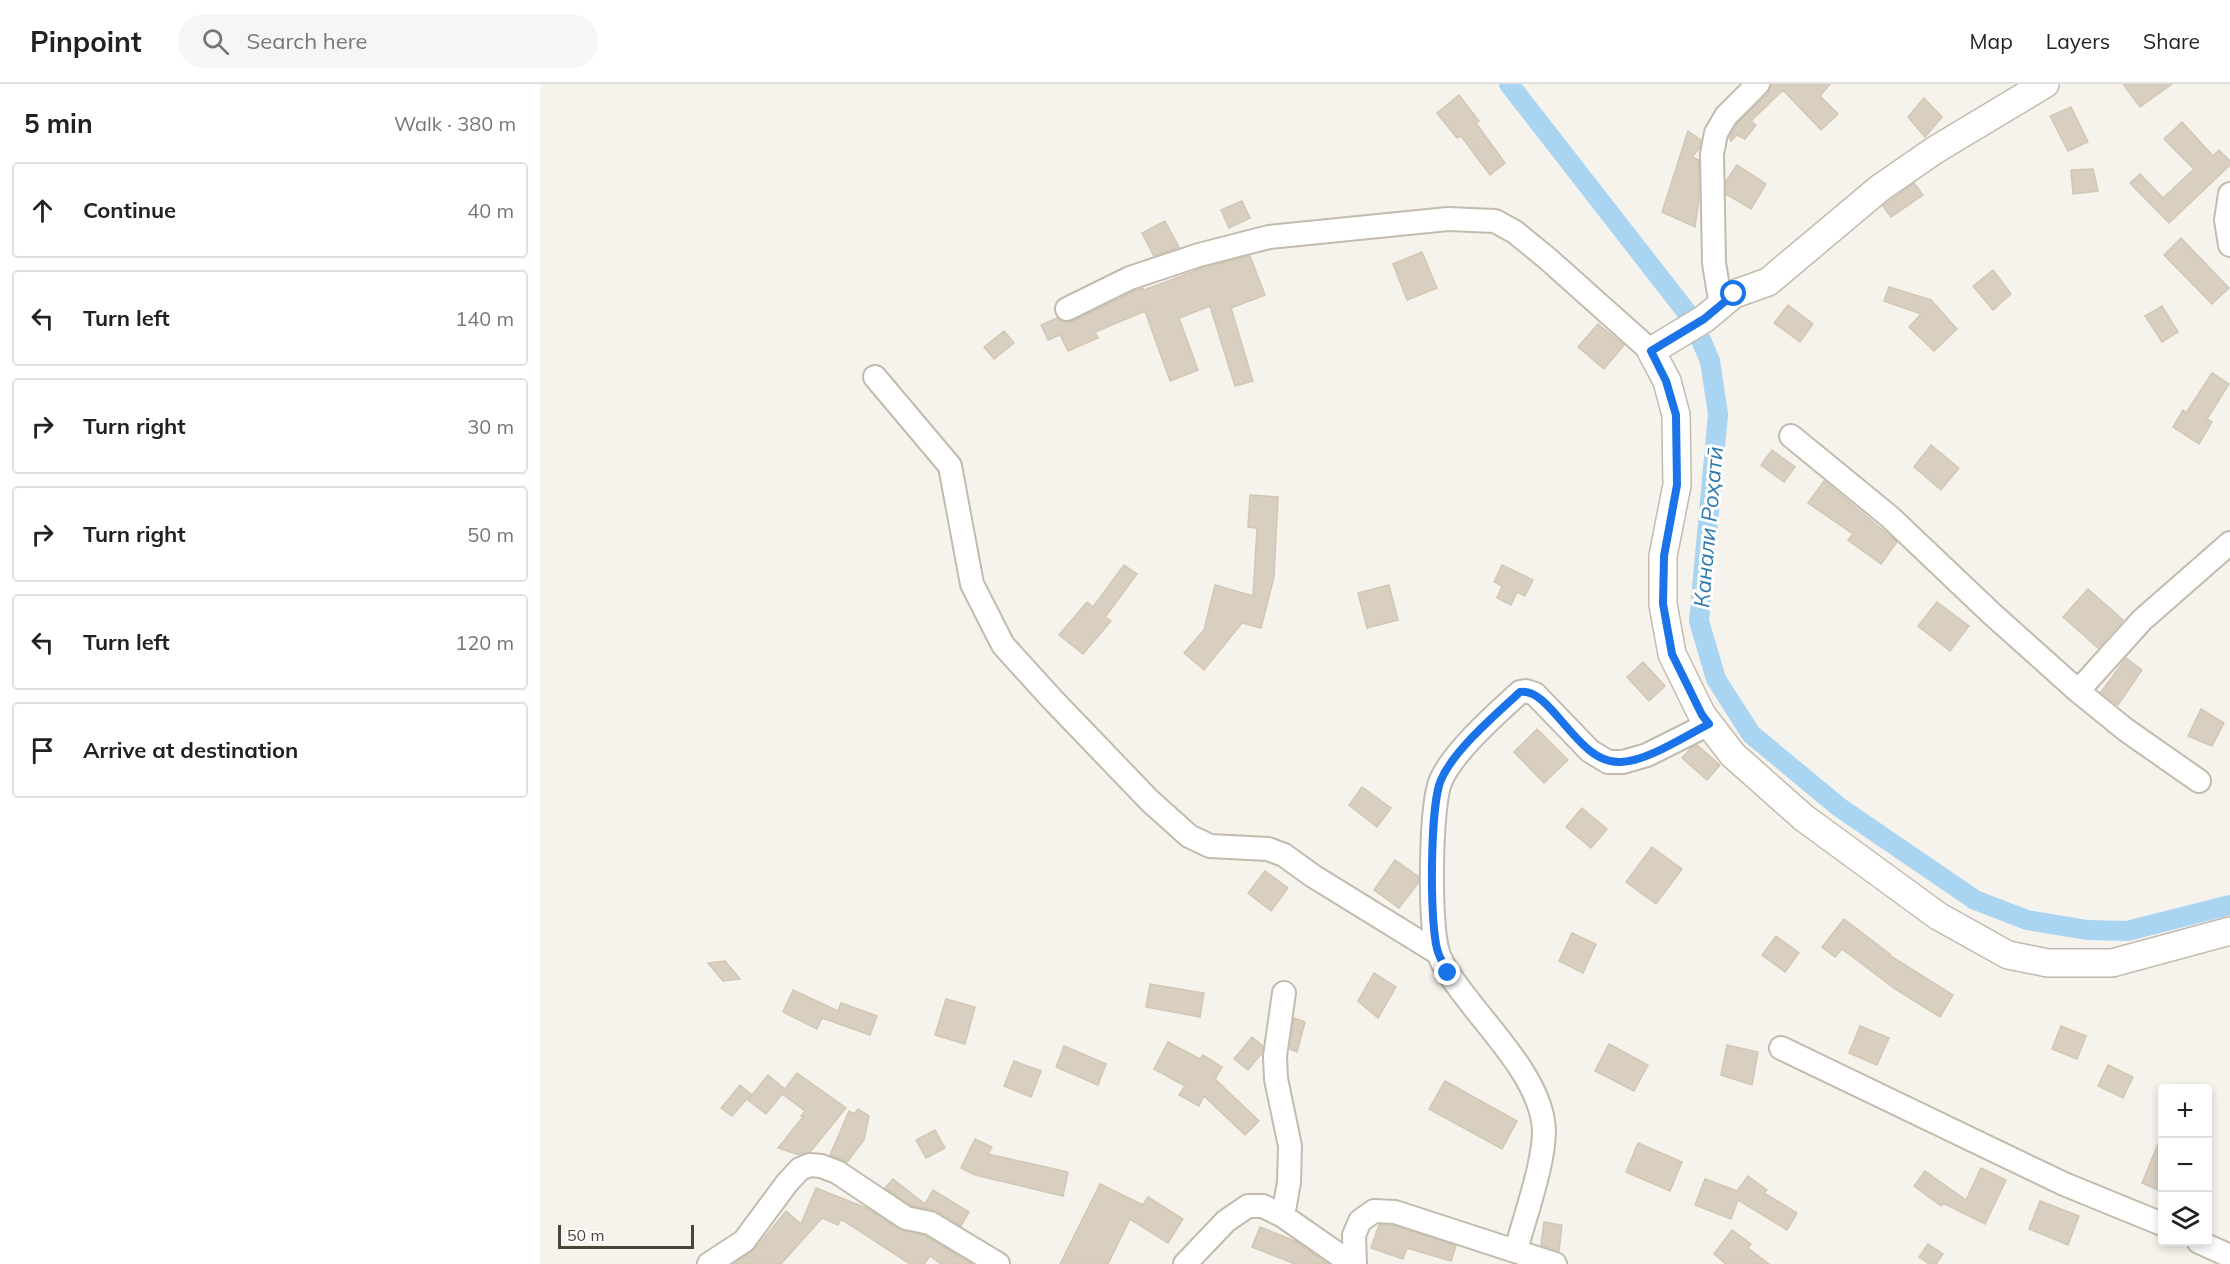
<!DOCTYPE html>
<html lang="en">
<head>
<meta charset="utf-8">
<style>
	body { margin:0; font-family:Mulish,sans-serif; background:#f6f6f6; color:#222 }
	.controls { position:absolute; right:18px; bottom:18px; display:grid; overflow:hidden; border-radius:6px; box-shadow:0 3px 9px #0003 }
	.controls button { width:54px; height:54px; display:grid; place-items:center; padding:0; border:0; border-bottom:2px solid #e0e0e0; background:#fff; color:#222; font:30px sans-serif }
	.scale { position:absolute; left:18px; bottom:15px; width:136px; box-sizing:border-box; padding-left:6px; border:3px solid #4b4439; border-top:0; font-size:16px; line-height:21px; white-space:nowrap; color:#4b4439; -webkit-text-stroke:4px #fff; paint-order:stroke }
	.stop { position:absolute; width:18px; height:18px; margin:-14px; border:4px solid #1a73e8; border-radius:50%; background:#fff }
	.stop.end { background:#1a73e8; border-color:#fff; box-shadow:0 2px 6px #0008 }
	.list { margin:0; padding:0; list-style:none }
	h2 { display:flex; justify-content:space-between; align-items:center; height:78px; margin:0; padding:0 24px; font-size:26px }
	h2 small { font-size:20px; font-weight:400; color:#767676 }
	.list li { display:grid; grid-template-columns:39px 1fr auto; gap:18px; align-items:center; box-sizing:border-box; height:96px; margin:0 12px 12px; padding:0 12px; border:2px solid #e0e0e0; border-radius:6px }
	.list b { display:block; font-size:22px; white-space:nowrap }
	.list em { font-size:20px; font-style:normal; color:#767676 }
	.icon { flex:none; width:33px; height:33px; fill:none; stroke:currentColor; stroke-width:2; stroke-linecap:round; stroke-linejoin:round }
	.map { position:relative; flex:none; width:1690px; height:1180px; overflow:hidden }
	header { display:flex; align-items:center; gap:36px; box-sizing:border-box; height:84px; padding:0 30px; background:#fff; border-bottom:2px solid #e0e0e0 }
	header strong { font-size:28px }
	nav { display:flex; gap:33px; margin-inline-start:auto; font-size:21px }
	.search { width:420px; height:54px; background:#f6f6f6; display:flex; align-items:center; gap:15px; box-sizing:border-box; padding:0 21px; border-radius:33px; color:#767676; font-size:22px }
	main { display:flex }
	aside { flex:1; background:#fff }
	.map>svg:first-child { display:block }
</style>
</head>
<body>
<header>
<strong>Pinpoint</strong>
<div class="search"><svg class="icon" aria-label="search" viewBox="0 0 24 24"><circle cx="10" cy="10" r="6"/><path d="M15 15l6 6"/></svg>Search here</div>
<nav><a>Map</a><a>Layers</a><a>Share</a></nav>
</header>
<main>
<aside>
<h2>5 min<small>Walk · 380 m</small></h2>
<ul class="list">
<li><svg class="icon" aria-label="ahead" viewBox="0 0 24 24"><path d="M12 20V5M6 11l6-6 6 6"/></svg><div><b>Continue</b></div><em>40 m</em></li>
<li><svg class="icon" aria-label="left" viewBox="0 0 24 24"><path d="M17 20v-9H6M10 6l-5 5 5 5"/></svg><div><b>Turn left</b></div><em>140 m</em></li>
<li><svg class="icon" aria-label="right" viewBox="0 0 24 24"><path d="M7 20v-9h11M14 6l5 5-5 5"/></svg><div><b>Turn right</b></div><em>30 m</em></li>
<li><svg class="icon" aria-label="right" viewBox="0 0 24 24"><path d="M7 20v-9h11M14 6l5 5-5 5"/></svg><div><b>Turn right</b></div><em>50 m</em></li>
<li><svg class="icon" aria-label="left" viewBox="0 0 24 24"><path d="M17 20v-9H6M10 6l-5 5 5 5"/></svg><div><b>Turn left</b></div><em>120 m</em></li>
<li><svg class="icon" aria-label="arrive" viewBox="0 0 24 24"><path d="M6 21V4h12l-3 4 3 4H6"/></svg><div><b>Arrive at destination</b></div></li>
</ul>
</aside>
<div class="map">
<svg width="1690" height="1180" viewBox="0 0 1690 1180">
	<rect width="100%" height="100%" fill="#f6f3ec"/>
	<g fill="none" stroke-linecap="round" stroke-linejoin="round">
		<path stroke="#a9d4f2" stroke-width="20" d="M 969,0 L 1152,235 L 1170,277 L 1178,330 L 1159,537 L 1176,595 L 1211,650 L 1299,723 L 1435,816 L 1487,836 L 1547,846 L 1587,847 L 1690,821"/>
	</g>
	<path fill="#d8cfc1" stroke="#d3c7b4" stroke-width="1.5" d="M 1231,0 L 1290,0 L 1280,12 L 1298,30 L 1281,46 L 1243,6 L 1211,37 L 1216,41 L 1205,55 L 1197,51 L 1191,57 L 1189,54 L 1197,40 L 1228,10 Z
		M 1583,0 L 1632,0 L 1600,23 Z
		M 919,11 L 939,37 L 936,39 L 965,79 L 950,91 L 921,52 L 917,54 L 897,29 Z
		M 1384,14 L 1402,33 L 1385,53 L 1368,33 Z
		M 1531,23 L 1548,58 L 1528,67 L 1510,32 Z
		M 1642,38 L 1673,72 L 1679,66 L 1690,77 L 1690,81 L 1629,139 L 1590,99 L 1600,90 L 1623,114 L 1654,85 L 1624,55 Z
		M 1148,47 L 1161,56 L 1159,65 L 1152,73 L 1159,76 L 1159,116 L 1155,143 L 1122,128 Z
		M 1197,81 L 1226,100 L 1211,125 L 1186,110 L 1186,97 Z
		M 1553,85 L 1558,107 L 1533,110 L 1531,86 Z
		M 1374,99 L 1383,111 L 1351,133 L 1343,122 Z
		M 702,117 L 710,134 L 689,144 L 681,126 Z
		M 625,137 L 639,163 L 614,172 L 602,149 Z
		M 1641,154 L 1689,204 L 1672,220 L 1624,171 Z
		M 882,168 L 897,204 L 867,216 L 853,180 Z
		M 710,172 L 725,211 L 691,224 L 713,297 L 695,302 L 670,222 L 639,234 L 658,286 L 630,297 L 605,227 L 555,248 L 558,254 L 528,267 L 520,251 L 508,256 L 501,241 L 517,234 L 526,238 L 533,237 L 595,207 L 603,204 L 604,206 L 663,184 Z
		M 1453,186 L 1471,210 L 1453,226 L 1433,202 Z
		M 1349,203 L 1391,216 L 1417,245 L 1394,267 L 1369,243 L 1381,230 L 1344,217 Z
		M 1248,221 L 1273,240 L 1260,258 L 1234,239 Z
		M 1622,222 L 1638,248 L 1622,258 L 1605,232 Z
		M 1058,240 L 1084,261 L 1064,285 L 1038,263 Z
		M 464,247 L 474,259 L 454,275 L 444,263 Z
		M 1672,289 L 1689,300 L 1667,335 L 1672,338 L 1659,360 L 1633,343 L 1643,326 L 1646,329 Z
		M 1391,361 L 1419,384 L 1401,406 L 1374,383 Z
		M 1232,366 L 1255,383 L 1244,398 L 1221,381 Z
		M 1284,397 L 1357,458 L 1341,480 L 1308,456 L 1313,450 L 1268,419 Z
		M 710,411 L 738,413 L 734,493 L 721,544 L 702,539 L 664,586 L 644,569 L 664,546 L 675,501 L 713,512 L 717,444 L 708,443 Z
		M 584,481 L 597,490 L 565,533 L 571,537 L 543,570 L 519,551 L 547,518 L 553,523 Z
		M 962,481 L 993,496 L 985,512 L 977,508 L 971,521 L 957,514 L 962,502 L 954,498 Z
		M 849,501 L 858,536 L 827,544 L 818,509 Z
		M 1548,505 L 1583,536 L 1558,564 L 1523,533 Z
		M 1397,518 L 1429,542 L 1410,567 L 1378,542 Z
		M 1586,574 L 1602,586 L 1578,621 L 1561,608 Z
		M 1103,578 L 1125,602 L 1109,617 L 1087,593 Z
		M 1661,625 L 1684,639 L 1672,662 L 1648,652 Z
		M 997,645 L 1028,676 L 1004,699 L 974,668 Z
		M 1157,661 L 1180,681 L 1167,696 L 1142,674 L 1151,664 Z
		M 822,703 L 851,724 L 837,743 L 809,721 Z
		M 1042,724 L 1067,745 L 1051,764 L 1026,743 Z
		M 1112,763 L 1142,785 L 1116,820 L 1086,798 Z
		M 855,776 L 879,793 L 879,798 L 859,824 L 834,806 Z
		M 725,787 L 748,804 L 731,827 L 708,809 Z
		M 1304,835 L 1350,870 L 1349,871 L 1413,911 L 1400,933 L 1355,905 L 1302,865 L 1295,873 L 1282,863 Z
		M 1032,849 L 1056,860 L 1043,889 L 1019,877 Z
		M 1236,852 L 1259,869 L 1245,888 L 1222,871 Z
		M 185,877 L 200,895 L 183,897 L 168,879 Z
		M 834,889 L 856,903 L 838,934 L 818,917 Z
		M 610,900 L 664,909 L 660,933 L 606,923 Z
		M 253,906 L 298,927 L 301,919 L 337,932 L 330,951 L 282,934 L 277,945 L 243,928 Z
		M 406,915 L 435,923 L 425,960 L 395,951 Z
		M 754,934 L 765,938 L 757,968 L 750,965 Z
		M 1320,942 L 1349,954 L 1337,981 L 1309,969 Z
		M 1521,942 L 1546,952 L 1537,975 L 1512,965 Z
		M 712,953 L 723,962 L 722,969 L 708,986 L 694,975 Z
		M 628,958 L 660,975 L 663,971 L 682,983 L 675,995 L 719,1037 L 705,1051 L 664,1012 L 659,1022 L 639,1011 L 645,1002 L 614,985 Z
		M 1069,960 L 1108,981 L 1094,1007 L 1055,987 Z
		M 1187,961 L 1218,968 L 1212,1001 L 1181,991 Z
		M 524,962 L 566,980 L 558,1001 L 516,983 Z
		M 474,977 L 501,987 L 491,1013 L 464,1002 Z
		M 1568,981 L 1593,993 L 1583,1014 L 1558,1002 Z
		M 257,989 L 306,1024 L 270,1068 L 259,1071 L 238,1064 L 263,1033 L 261,1032 L 265,1027 L 242,1010 L 226,1030 L 208,1016 L 228,991 L 245,1005 Z
		M 905,997 L 977,1037 L 962,1065 L 889,1025 Z
		M 200,1001 L 211,1010 L 192,1032 L 181,1024 Z
		M 318,1025 L 329,1032 L 324,1056 L 307,1078 L 290,1071 L 309,1027 L 314,1030 Z
		M 395,1046 L 405,1064 L 386,1074 L 376,1056 Z
		M 1622,1050 L 1623,1050 L 1623,1108 L 1602,1099 Z
		M 435,1055 L 452,1063 L 448,1070 L 528,1088 L 523,1112 L 435,1091 L 421,1084 Z
		M 1098,1059 L 1142,1078 L 1130,1107 L 1086,1088 Z
		M 1441,1084 L 1466,1096 L 1445,1140 L 1403,1119 L 1401,1122 L 1374,1102 L 1385,1087 L 1426,1116 Z
		M 1208,1092 L 1227,1106 L 1224,1109 L 1257,1129 L 1247,1146 L 1198,1116 L 1191,1135 L 1155,1121 L 1165,1095 L 1197,1107 Z
		M 353,1095 L 385,1120 L 393,1106 L 429,1128 L 421,1142 L 397,1127 L 371,1121 L 345,1104 Z
		M 560,1100 L 603,1121 L 608,1113 L 643,1135 L 628,1159 L 590,1135 L 568,1180 L 520,1180 Z
		M 276,1104 L 329,1125 L 359,1145 L 385,1152 L 432,1180 L 401,1180 L 390,1172 L 384,1180 L 370,1180 L 301,1135 L 298,1141 L 282,1134 L 241,1180 L 194,1180 L 215,1165 L 246,1127 L 261,1140 Z
		M 1500,1117 L 1539,1132 L 1528,1161 L 1489,1145 Z
		M 1004,1138 L 1022,1141 L 1019,1167 L 1001,1161 Z
		M 839,1141 L 853,1141 L 916,1162 L 911,1177 L 867,1164 L 863,1175 L 831,1164 Z
		M 720,1143 L 755,1157 L 788,1180 L 755,1180 L 712,1163 Z
		M 1192,1146 L 1211,1160 L 1208,1164 L 1229,1180 L 1186,1180 L 1174,1170 Z
		M 1388,1160 L 1403,1170 L 1396,1180 L 1389,1180 L 1379,1173 Z"/>
	<g fill="none" stroke-linecap="round" stroke-linejoin="round">
		<g stroke="#c2bbae" stroke-width="26">
			<path id="minor" d="M 1690,110 L 1686,136 L 1690,161
				M 1181,222 L 1174,179 L 1172,70 L 1176,49 L 1186,32 L 1218,0
				M 527,225 L 590,194 L 659,171 L 729,153 L 908,135 L 955,137 L 975,148 L 1008,175 L 1111,267
				M 335,293 L 410,382 L 432,500 L 463,561 L 512,615 L 610,717 L 649,752 L 670,762 L 728,765 L 744,771 L 773,792 L 898,869
				M 1251,352 L 1350,433 L 1451,529 L 1538,607 L 1586,646 L 1659,697
				M 1538,607 L 1602,536 L 1690,459
				M 1241,964 L 1524,1100 L 1622,1140
				M 743,1132 L 749,1098 L 750,1062 L 736,995 L 735,972 L 744,909
				M 1659,1158 L 1690,1172
				M 976,1166 C 984,1135 1009,1067 1003,1037 C 995,985 936,933 908,888 C 904,882 900,875 898,868 C 889,841 890,720 901,696 C 914,667 957,629 980,608 L 986,607 L 995,610 L 1050,667 L 1068,678 L 1083,678 L 1107,671 L 1169,640
				M 169,1180 L 204,1157 L 247,1099 L 260,1085 L 270,1081 L 281,1082 L 297,1088 L 366,1134 L 390,1139 L 458,1180
				M 645,1180 L 686,1137 L 708,1122 L 723,1122 L 743,1132 L 812,1180
				M 815,1180 L 814,1151 L 820,1137 L 834,1127 L 855,1128 L 1015,1180"/>
		</g>
		<g stroke="#c2bbae" stroke-width="30">
			<path id="tertiary" d="M 1505,0 L 1395,66 L 1340,104 L 1228,198 L 1194,210 L 1164,235 L 1111,267 L 1127,297 L 1136,331 L 1137,401 L 1123,472 L 1123,520 L 1132,570 L 1162,631 L 1193,671 L 1264,734 L 1398,832 L 1468,871 L 1508,879 L 1572,879 L 1690,847"/>
		</g>
		<use href="#minor" stroke="#fff" stroke-width="22"/>
		<use href="#tertiary" stroke="#fff" stroke-width="27"/>
	</g>
	<g fill="none" stroke-linecap="round" stroke-linejoin="round">
		<path stroke="#1a73e8" stroke-width="8" d="M 908,889 C 905,882 900,875 898,868 C 889,842 890,720 901,696 C 913,667 957,629 980,608 C 1012,603 1037,681 1081,678 C 1108,677 1145,652 1169,640 L 1162,631 L 1132,570 L 1123,520 L 1124,472 L 1137,401 L 1136,331 L 1126,297 L 1111,267 L 1164,235 L 1194,210"/>
	</g>
	<g text-anchor="middle" dominant-baseline="central" stroke-width="6" stroke-linejoin="round" paint-order="stroke">
		<g font-size="22" font-style="italic" fill="#2e7ab2" stroke="#fff">
			<text transform="translate(1168 443) rotate(-85)">Канали Роҳатӣ</text>
		</g>
	</g>
</svg>
<div class="controls">
<button>+</button>
<button>−</button>
<button><svg class="icon" aria-label="layers" viewBox="0 0 24 24"><path d="M12 4l9 5-9 5-9-5zM3 14l9 5 9-5"/></svg></button>
</div>
<div class="scale">50 m</div>
<div class="stop" style="left:1194px;top:210px"></div>
<div class="stop end" style="left:908px;top:889px"></div>
</div>
</main>
</body>
</html>
